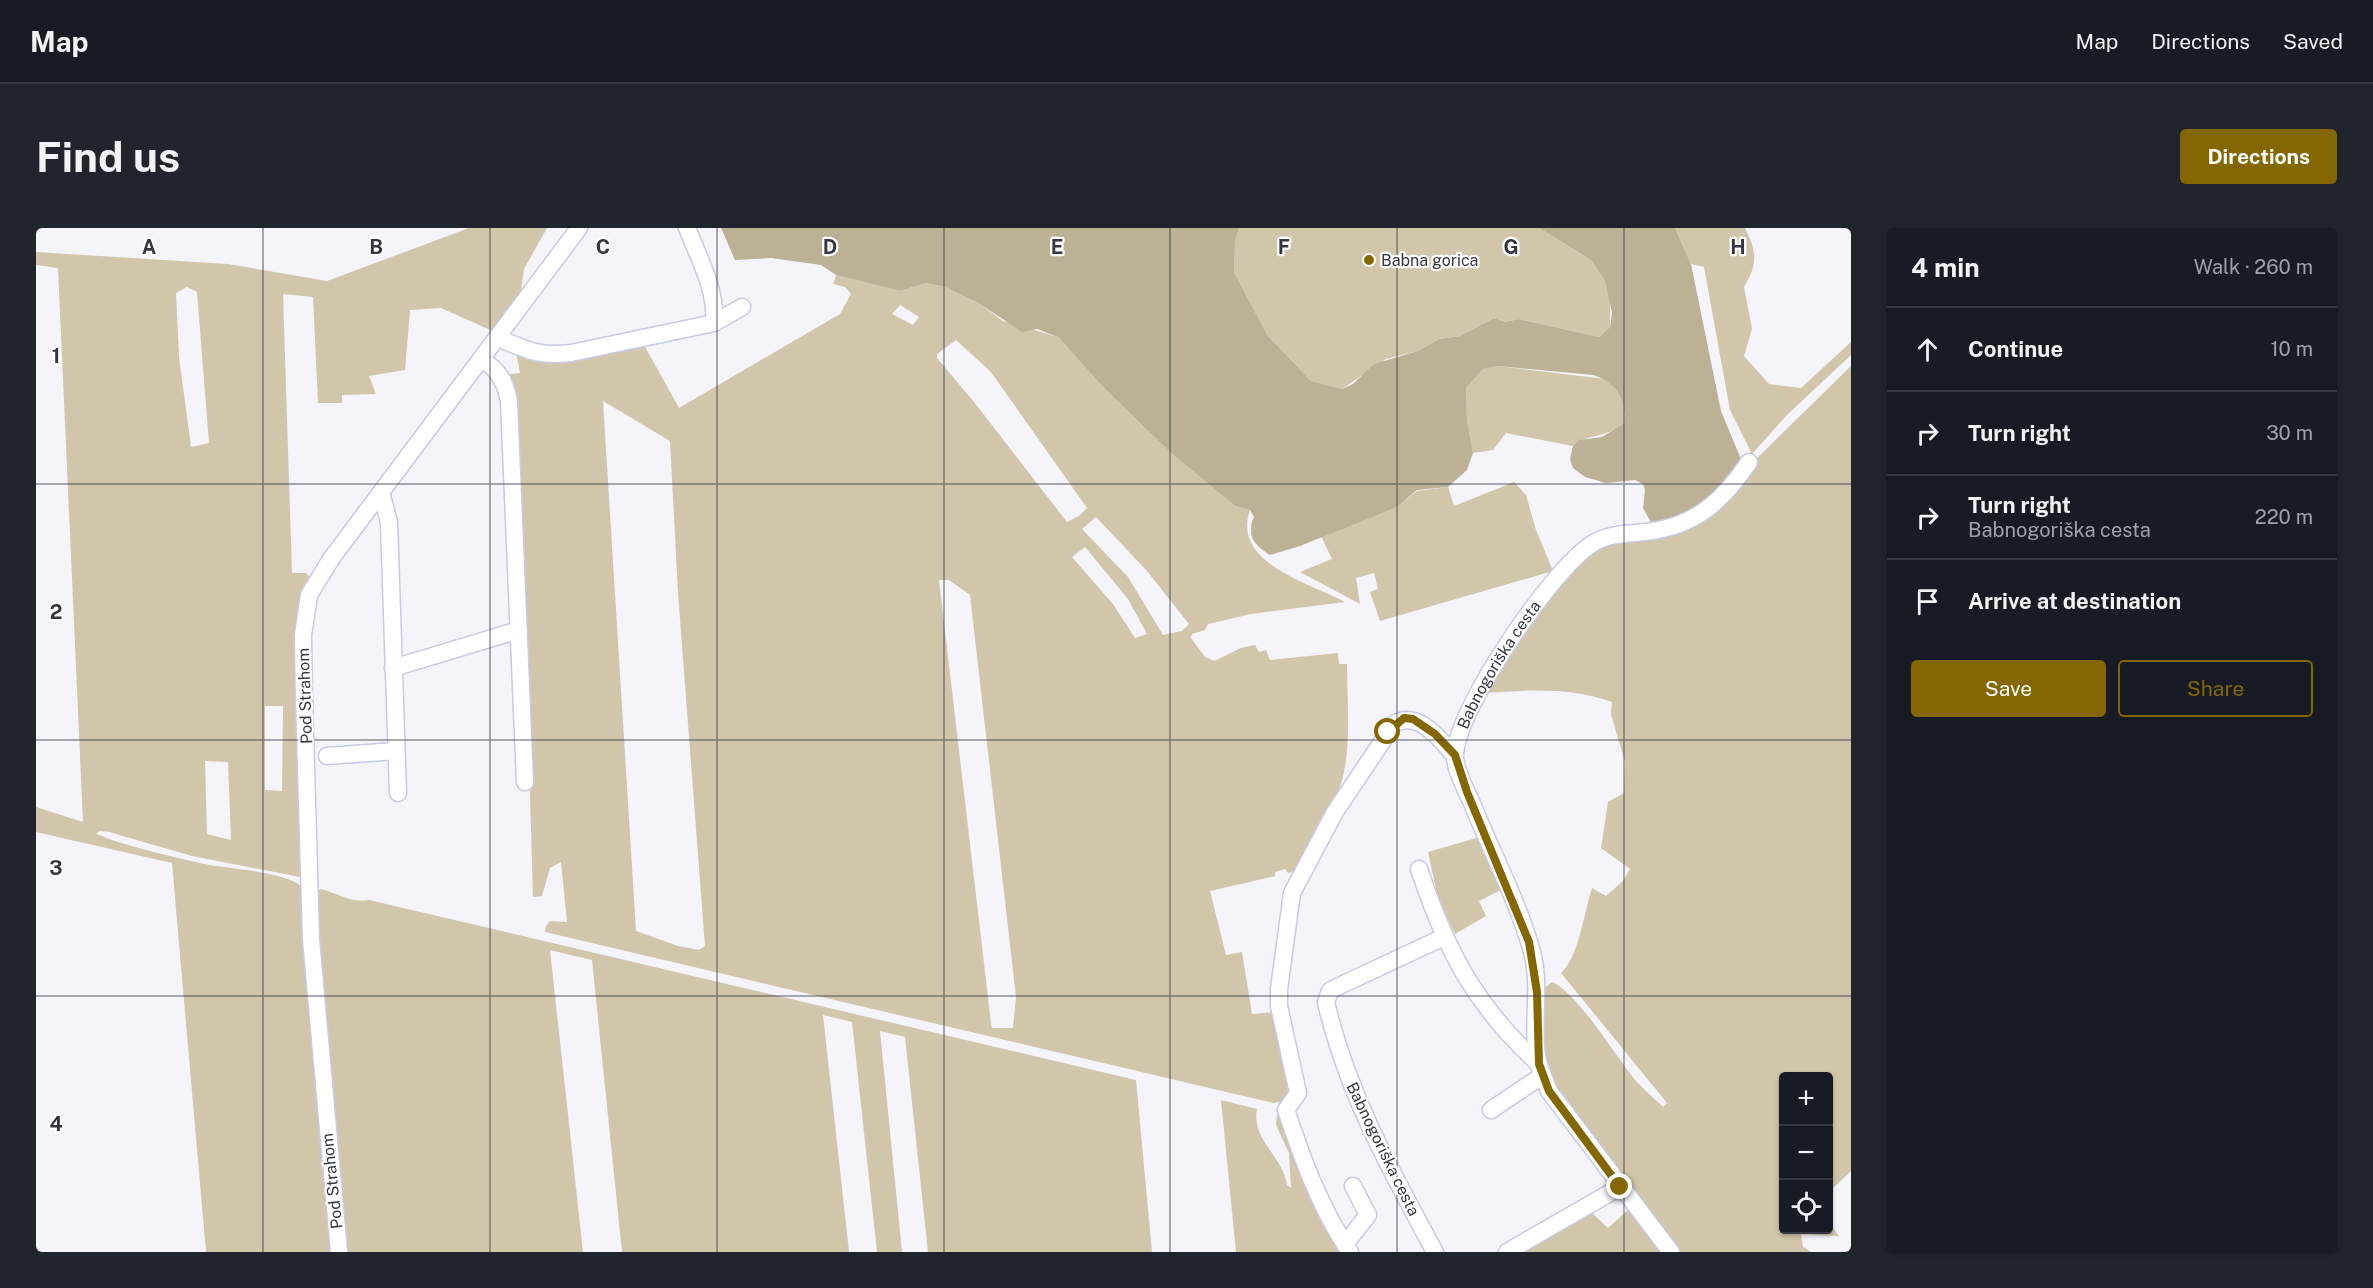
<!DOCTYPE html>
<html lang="en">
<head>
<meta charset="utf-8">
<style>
	body { margin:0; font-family:"Public Sans",sans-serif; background:#20242c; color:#f1f3f6 }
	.controls { position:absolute; right:18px; bottom:18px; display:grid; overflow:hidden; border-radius:6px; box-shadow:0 2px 4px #0004 }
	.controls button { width:54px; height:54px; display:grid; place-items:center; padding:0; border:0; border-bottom:2px solid #363941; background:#171b24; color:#f1f3f6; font:30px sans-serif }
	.stop { position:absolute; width:18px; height:18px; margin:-14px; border:4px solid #856701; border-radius:50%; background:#fff }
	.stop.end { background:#856701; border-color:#fff; box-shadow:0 2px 6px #0008 }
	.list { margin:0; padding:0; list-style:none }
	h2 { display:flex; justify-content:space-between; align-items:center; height:78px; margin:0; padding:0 24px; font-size:26px }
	h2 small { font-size:20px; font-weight:400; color:#9ea1a6 }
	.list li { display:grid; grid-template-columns:39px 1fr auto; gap:18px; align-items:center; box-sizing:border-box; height:84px; padding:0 24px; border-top:2px solid #363941 }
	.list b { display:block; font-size:22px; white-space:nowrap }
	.list p { margin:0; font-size:20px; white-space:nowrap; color:#9ea1a6 }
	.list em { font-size:20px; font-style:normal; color:#9ea1a6 }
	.actions { display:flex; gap:12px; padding:18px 24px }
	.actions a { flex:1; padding:14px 0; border:2px solid #856701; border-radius:6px; text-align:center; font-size:21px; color:#856701 }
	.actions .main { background:#856701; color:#fff }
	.icon { flex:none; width:33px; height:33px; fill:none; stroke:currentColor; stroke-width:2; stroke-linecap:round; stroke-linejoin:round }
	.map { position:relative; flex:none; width:1815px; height:1024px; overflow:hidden; border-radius:6px }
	header { display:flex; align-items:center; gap:36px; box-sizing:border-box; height:84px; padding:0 30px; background:#171b24; border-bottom:2px solid #363941 }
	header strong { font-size:28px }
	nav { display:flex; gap:33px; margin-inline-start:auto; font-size:21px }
	.intro { display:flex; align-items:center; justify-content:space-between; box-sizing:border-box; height:144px; padding:0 36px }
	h1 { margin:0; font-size:42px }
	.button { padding:15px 27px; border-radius:6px; background:#856701; color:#fff; font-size:21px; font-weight:700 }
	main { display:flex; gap:36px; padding:0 36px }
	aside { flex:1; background:#171b24; border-radius:6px; box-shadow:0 2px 4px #0004 }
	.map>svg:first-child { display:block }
</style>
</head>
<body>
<header>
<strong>Map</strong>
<nav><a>Map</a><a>Directions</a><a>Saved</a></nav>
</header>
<div class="intro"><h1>Find us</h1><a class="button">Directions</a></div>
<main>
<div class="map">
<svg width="1815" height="1024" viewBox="0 0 1815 1024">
	<rect width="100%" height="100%" fill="#f4f4fa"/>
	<path fill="#d1c6a9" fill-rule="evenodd" d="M 433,0 L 511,0 L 488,41 L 483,76 L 461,105 L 405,80 L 374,82 L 369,142 L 333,148 L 340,166 L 306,167 L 306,175 L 282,175 L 277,69 L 247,66 L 256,345 L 270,345 L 276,351 L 267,646 L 264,649 L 156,628 L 73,604 L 64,603 L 60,606 C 93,619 130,627 164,635 C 188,641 252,643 267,660 L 298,1024 L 170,1024 L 136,635 L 0,604 L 0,579 L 47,594 L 22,40 L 0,37 L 0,24 L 192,36 L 291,53 ZM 151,59 L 161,64 L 173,215 L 155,219 L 143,129 L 140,65 ZM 229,478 L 247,478 L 246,563 L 229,562 ZM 169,533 L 192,534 L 195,612 L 171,606 Z
		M 1203,0 L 1503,0 L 1555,32 L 1569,53 L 1574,69 L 1574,99 L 1563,109 L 1482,91 L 1470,94 L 1458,90 L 1424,108 L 1403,111 L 1382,123 L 1350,131 L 1306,161 L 1275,153 L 1232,108 L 1198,44 L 1199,13 Z
		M 1639,0 L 1709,0 C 1721,25 1722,35 1708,59 L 1716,101 L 1708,128 L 1733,156 L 1765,160 L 1815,114 L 1815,127 L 1751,187 L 1716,226 L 1694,182 L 1668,39 L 1655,36 Z
		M 800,47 L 864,63 L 890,55 L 909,59 L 944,76 L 967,93 L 1022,109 L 1067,159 L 1135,225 L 1199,278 L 1214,282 C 1195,335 1274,355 1309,374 L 1215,386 L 1172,396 L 1169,402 L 1156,406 L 1155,410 L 1169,429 L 1178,433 L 1205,420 L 1219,417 L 1223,424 L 1230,422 L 1234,432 L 1302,425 L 1303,436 L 1311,436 C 1311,474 1316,519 1305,556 C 1295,586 1278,614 1262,643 L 1252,645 L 1249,641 L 1239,644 L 1239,648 L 1174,663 L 1190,727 L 1206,724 L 1216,786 L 1240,784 L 1257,858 L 1252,873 L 1237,875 L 1216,870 L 509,704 L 510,698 L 514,693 L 531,694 L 525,634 L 514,640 L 506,668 L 497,669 L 493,533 L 474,146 L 484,145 L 480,123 L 607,115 L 643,180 L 804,86 L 815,66 L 809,59 L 797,56 ZM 864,77 L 883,89 L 877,97 L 856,86 ZM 920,112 L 955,144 L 1051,280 L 1043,288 L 1031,294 L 938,174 L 901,130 L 901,126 ZM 567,173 L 634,213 L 642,365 L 669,718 L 663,722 L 642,718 L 600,703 ZM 1060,289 L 1111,343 L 1153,396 L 1146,403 L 1127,407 L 1092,349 L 1046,301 ZM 1049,319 L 1092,371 L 1111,406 L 1099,410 L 1077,376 L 1036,329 ZM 903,352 L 913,352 L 934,367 L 980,769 L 977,800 L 956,800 L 955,795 Z
		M 1462,138 L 1570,151 C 1584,165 1590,175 1589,195 C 1571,210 1549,206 1537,218 L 1470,205 L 1457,222 L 1437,225 L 1431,192 L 1430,160 L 1447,141 Z
		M 1815,138 L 1815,943 L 1793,964 L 1792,848 L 1748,848 L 1748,1002 L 1792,1002 L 1793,995 L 1803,1008 L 1765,1006 L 1767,1019 L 1775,1024 L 1643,1024 L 1513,849 L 1507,832 L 1506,762 L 1516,754 C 1541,764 1580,829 1600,853 C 1608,862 1618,870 1627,879 L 1631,875 L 1525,745 C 1542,731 1549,682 1556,660 L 1570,668 L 1587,653 L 1594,641 L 1565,620 L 1572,574 L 1588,565 L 1589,534 L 1575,486 L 1576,474 C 1535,459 1492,462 1449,465 L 1509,372 L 1561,319 L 1597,308 L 1720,231 Z
		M 1478,254 L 1490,267 L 1500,302 L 1517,343 L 1344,393 L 1334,364 L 1342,361 L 1338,345 L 1320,350 L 1324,376 L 1264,344 L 1296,331 L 1285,308 L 1361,279 L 1381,263 L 1412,259 L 1418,278 Z
		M 1444,609 L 1467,661 L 1443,673 L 1450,688 L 1419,706 L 1402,670 L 1392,624 Z
		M 285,661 C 305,666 313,675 333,672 L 1100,852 L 1116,1024 L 892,1024 L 869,809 L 844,803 L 866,1024 L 841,1024 L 816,794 L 787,787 L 813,1024 L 586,1024 L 556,732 L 514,722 L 547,1024 L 308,1024 L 279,664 Z
		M 1185,872 L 1221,881 C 1215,911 1247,929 1251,957 L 1255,960 L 1253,925 L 1240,897 L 1241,886 L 1248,892 L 1311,1024 L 1200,1024 Z
		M 1594,980 L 1629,1024 L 1483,1024 L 1553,982 L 1572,1000 Z"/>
	<path fill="#bcb194" d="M 685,0 L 1203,0 L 1199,13 L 1198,44 L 1232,108 L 1275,153 L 1306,161 L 1317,156 L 1338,136 L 1382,123 L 1403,111 L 1424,108 L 1458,90 L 1470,94 L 1482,91 L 1563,109 L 1574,99 L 1576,85 L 1569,53 L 1555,32 L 1503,0 L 1639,0 L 1655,36 L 1685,183 L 1707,236 L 1661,282 L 1616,296 L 1607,280 L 1609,262 L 1607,256 L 1599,252 L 1570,255 L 1549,249 L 1537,240 L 1534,231 L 1537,218 L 1543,212 L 1566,209 L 1589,195 C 1590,172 1580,154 1557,147 L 1462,138 L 1447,141 L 1430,160 L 1431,192 L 1437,225 L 1431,242 L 1412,259 L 1381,262 L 1361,279 L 1264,318 L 1234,327 C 1218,317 1210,307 1218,289 L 1214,282 L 1199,278 L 1135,225 L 1067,159 L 1022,109 L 1001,101 L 986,104 L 944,76 L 909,59 L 890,55 L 864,63 L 800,47 L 785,37 L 735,30 L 699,32 Z"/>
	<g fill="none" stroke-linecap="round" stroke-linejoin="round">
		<g stroke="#c6cae6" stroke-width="19">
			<g id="minor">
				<path d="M 651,0 C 663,30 681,63 678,95"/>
				<path d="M 462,110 C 490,122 504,129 535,125 L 678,95 L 706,79"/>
				<path d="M 447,132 C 463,143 469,153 473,173 L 489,554"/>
				<path d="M 345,264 L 353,294 L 362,565"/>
				<path d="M 357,440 L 483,402"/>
				<path d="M 291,528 L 360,523"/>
				<path d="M 1383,641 C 1410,722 1439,778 1503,836"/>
				<path d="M 1455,882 L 1507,847"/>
				<path d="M 1309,1016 L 1332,987 L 1317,958"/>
				<path d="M 303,1024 L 275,711 L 268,470 L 267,407 L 273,367 L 295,331 L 543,0"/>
				<path d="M 1314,1024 C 1284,980 1267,932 1250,882 L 1262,865 L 1243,778 L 1243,761 L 1256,665 L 1299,584 L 1358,496 C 1382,482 1403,510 1418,527"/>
				<path d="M 1399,1024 C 1355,943 1311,865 1290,774 L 1294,763 L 1301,759 L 1408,709"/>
				<path d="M 1471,1024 L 1584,959"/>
				<path id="s1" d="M 1635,1024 L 1513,863 C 1510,854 1506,846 1503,837 C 1494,801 1506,761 1496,724 C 1482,673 1455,623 1435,573 C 1429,560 1418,540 1419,526 C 1422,479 1516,341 1556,316 C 1576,303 1600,307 1622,302 C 1665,294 1690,268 1713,234"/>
			</g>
		</g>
		<use href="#minor" stroke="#fff" stroke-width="16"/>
	</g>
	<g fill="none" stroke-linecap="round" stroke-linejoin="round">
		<path stroke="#856701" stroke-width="8" d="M 1352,504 L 1368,490 L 1377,491 L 1399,506 L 1419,527 L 1431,564 L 1493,714 L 1501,764 L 1503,836 L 1513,863 L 1584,959"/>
	</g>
	<path fill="none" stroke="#353641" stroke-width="1.5" stroke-opacity="0.55" d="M 227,0 L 227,1024M 454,0 L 454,1024M 681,0 L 681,1024M 908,0 L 908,1024M 1134,0 L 1134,1024M 1361,0 L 1361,1024M 1588,0 L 1588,1024M 0,256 L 1815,256M 0,512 L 1815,512M 0,768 L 1815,768"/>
	<circle fill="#856701" stroke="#fff" stroke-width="2" cx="1333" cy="32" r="6"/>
	<g text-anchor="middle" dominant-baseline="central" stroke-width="4.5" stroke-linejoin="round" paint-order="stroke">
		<g font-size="16" fill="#353641" stroke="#fff" text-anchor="start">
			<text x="1345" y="32">Babna gorica</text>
		</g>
		<g font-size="16" fill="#353641" stroke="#fff">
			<text stroke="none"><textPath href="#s1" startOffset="657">Babnogoriška cesta</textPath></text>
			<text transform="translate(269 468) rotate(-92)">Pod Strahom</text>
			<text transform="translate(1347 921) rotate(64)">Babnogoriška cesta</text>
			<text transform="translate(296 953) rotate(-96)">Pod Strahom</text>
		</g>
	</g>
	<g font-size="20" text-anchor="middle" font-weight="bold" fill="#353641" stroke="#fff" stroke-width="4.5" stroke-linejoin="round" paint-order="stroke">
		<text x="113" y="26">A</text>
		<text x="340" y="26">B</text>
		<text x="567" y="26">C</text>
		<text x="794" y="26">D</text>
		<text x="1021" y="26">E</text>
		<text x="1248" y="26">F</text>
		<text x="1475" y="26">G</text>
		<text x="1702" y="26">H</text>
		<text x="20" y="135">1</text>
		<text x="20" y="391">2</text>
		<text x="20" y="647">3</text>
		<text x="20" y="903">4</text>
	</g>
</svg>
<div class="controls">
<button>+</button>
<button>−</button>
<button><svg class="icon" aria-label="locate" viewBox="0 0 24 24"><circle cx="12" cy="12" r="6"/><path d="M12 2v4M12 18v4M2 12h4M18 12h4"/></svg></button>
</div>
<div class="stop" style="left:1352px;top:504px"></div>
<div class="stop end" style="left:1584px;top:959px"></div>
</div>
<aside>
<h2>4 min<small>Walk · 260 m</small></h2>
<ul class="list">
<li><svg class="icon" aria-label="ahead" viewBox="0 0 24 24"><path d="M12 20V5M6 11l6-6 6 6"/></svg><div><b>Continue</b></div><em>10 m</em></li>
<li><svg class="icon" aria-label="right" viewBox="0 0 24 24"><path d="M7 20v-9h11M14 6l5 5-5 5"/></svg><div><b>Turn right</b></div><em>30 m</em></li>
<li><svg class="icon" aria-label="right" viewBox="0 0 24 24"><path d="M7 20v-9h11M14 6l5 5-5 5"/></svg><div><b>Turn right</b><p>Babnogoriška cesta</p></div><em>220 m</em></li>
<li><svg class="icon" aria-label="arrive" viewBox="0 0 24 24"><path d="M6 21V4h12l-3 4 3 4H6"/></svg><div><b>Arrive at destination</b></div></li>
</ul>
<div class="actions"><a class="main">Save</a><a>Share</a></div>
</aside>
</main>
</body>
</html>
